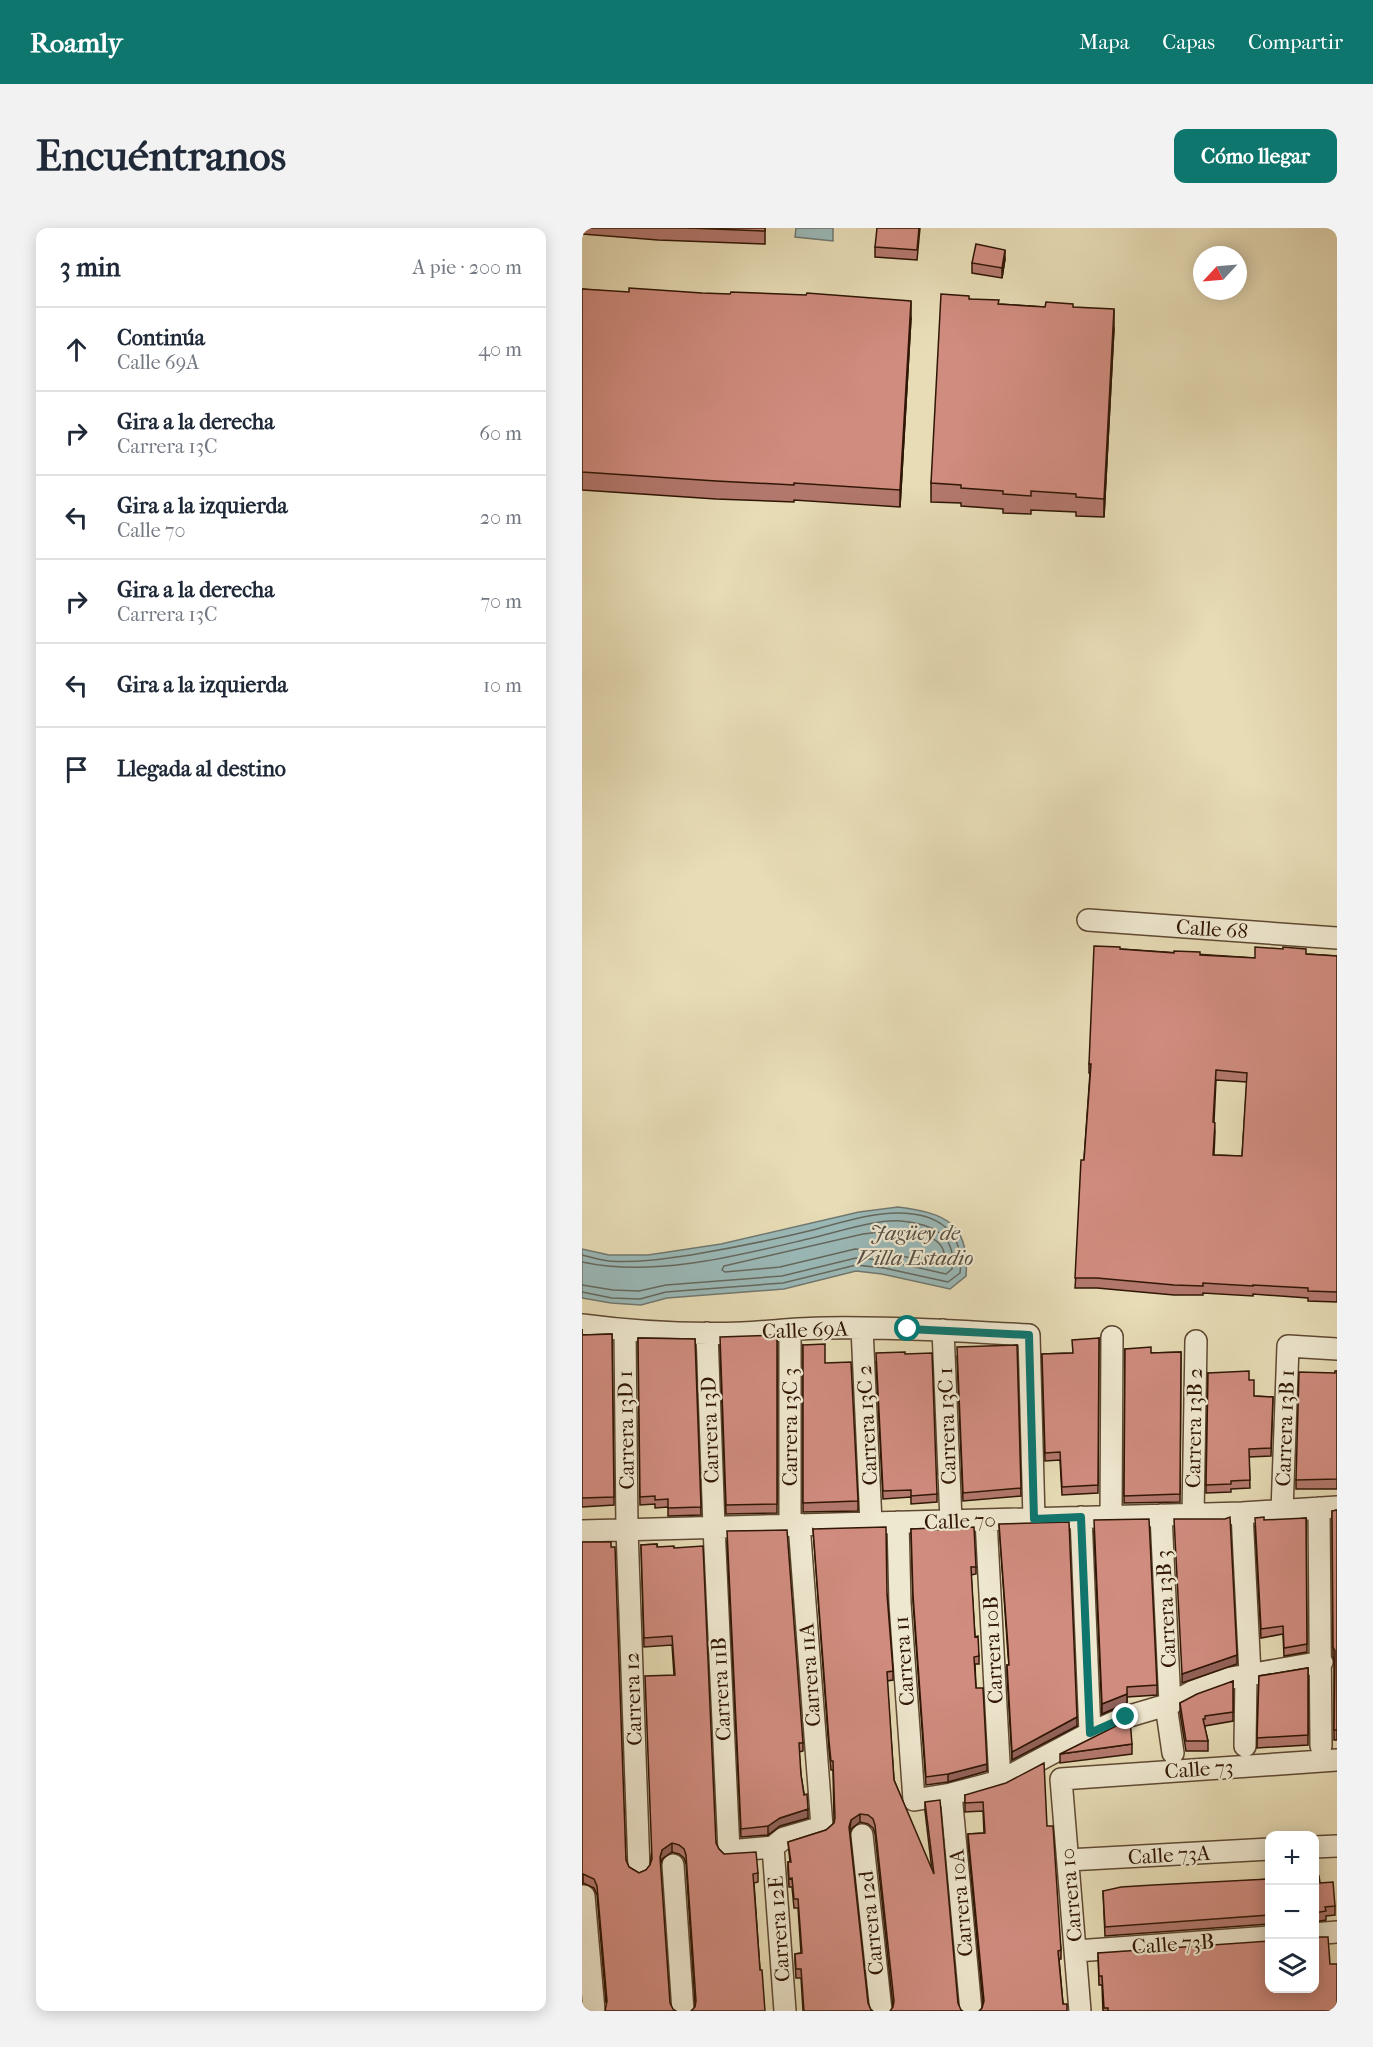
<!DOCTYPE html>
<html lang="es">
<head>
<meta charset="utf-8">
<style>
	body { margin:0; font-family:"IM FELL French Canon",serif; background:#f2f2f3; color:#1f2937 }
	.controls { position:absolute; right:18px; bottom:18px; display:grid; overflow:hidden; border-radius:12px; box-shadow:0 3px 15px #0003 }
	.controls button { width:54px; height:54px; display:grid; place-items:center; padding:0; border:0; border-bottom:2px solid #e0e1e3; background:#fff; color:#1f2937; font:30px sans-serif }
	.compass { position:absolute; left:611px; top:18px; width:54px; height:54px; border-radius:50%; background:#fff; box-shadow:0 3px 15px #0003; rotate:244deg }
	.stop { position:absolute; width:18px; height:18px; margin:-14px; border:4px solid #0f766e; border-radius:50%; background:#fff }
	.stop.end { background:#0f766e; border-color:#fff; box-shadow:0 2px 6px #0008 }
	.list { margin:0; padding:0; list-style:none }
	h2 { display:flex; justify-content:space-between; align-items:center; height:78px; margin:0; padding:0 24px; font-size:26px }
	h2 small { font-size:20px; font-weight:400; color:#747a83 }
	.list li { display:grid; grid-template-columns:39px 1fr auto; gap:18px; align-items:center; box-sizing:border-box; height:84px; padding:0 24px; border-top:2px solid #e0e1e3 }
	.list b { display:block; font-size:22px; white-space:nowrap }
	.list p { margin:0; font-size:20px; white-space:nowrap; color:#747a83 }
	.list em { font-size:20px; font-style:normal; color:#747a83 }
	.icon { flex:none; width:33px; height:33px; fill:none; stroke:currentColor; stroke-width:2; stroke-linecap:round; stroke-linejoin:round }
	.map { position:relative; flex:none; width:755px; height:1783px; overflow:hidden; border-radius:12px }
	header { display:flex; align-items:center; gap:36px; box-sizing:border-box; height:84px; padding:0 30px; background:#0f766e; color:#fff }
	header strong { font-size:28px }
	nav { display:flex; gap:33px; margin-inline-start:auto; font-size:21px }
	.intro { display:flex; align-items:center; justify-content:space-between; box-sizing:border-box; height:144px; padding:0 36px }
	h1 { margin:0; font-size:42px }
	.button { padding:15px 27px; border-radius:12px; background:#0f766e; color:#fff; font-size:21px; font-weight:700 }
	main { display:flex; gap:36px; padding:0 36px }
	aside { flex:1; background:#fff; border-radius:12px; box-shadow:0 3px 15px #0003 }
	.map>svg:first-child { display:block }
</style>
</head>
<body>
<header>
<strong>Roamly</strong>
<nav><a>Mapa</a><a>Capas</a><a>Compartir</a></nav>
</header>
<div class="intro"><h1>Encuéntranos</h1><a class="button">Cómo llegar</a></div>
<main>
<aside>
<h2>3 min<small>A pie · 200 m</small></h2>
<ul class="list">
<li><svg class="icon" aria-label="ahead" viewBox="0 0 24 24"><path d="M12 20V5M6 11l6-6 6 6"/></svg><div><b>Continúa</b><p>Calle 69A</p></div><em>40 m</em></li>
<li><svg class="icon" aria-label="right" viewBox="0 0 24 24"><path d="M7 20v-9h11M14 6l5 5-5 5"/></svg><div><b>Gira a la derecha</b><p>Carrera 13C</p></div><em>60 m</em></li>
<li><svg class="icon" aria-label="left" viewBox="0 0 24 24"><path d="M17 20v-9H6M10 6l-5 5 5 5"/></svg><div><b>Gira a la izquierda</b><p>Calle 70</p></div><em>20 m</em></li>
<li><svg class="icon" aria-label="right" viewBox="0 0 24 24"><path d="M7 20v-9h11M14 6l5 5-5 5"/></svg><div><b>Gira a la derecha</b><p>Carrera 13C</p></div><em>70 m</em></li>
<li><svg class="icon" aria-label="left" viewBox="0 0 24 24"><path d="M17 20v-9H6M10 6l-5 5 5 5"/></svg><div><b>Gira a la izquierda</b></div><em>10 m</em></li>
<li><svg class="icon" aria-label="arrive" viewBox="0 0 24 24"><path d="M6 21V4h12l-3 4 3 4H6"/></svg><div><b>Llegada al destino</b></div></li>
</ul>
</aside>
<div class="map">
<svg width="755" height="1783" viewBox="0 0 755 1783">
	<rect width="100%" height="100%" fill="#e7dcb6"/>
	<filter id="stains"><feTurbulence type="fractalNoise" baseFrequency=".00333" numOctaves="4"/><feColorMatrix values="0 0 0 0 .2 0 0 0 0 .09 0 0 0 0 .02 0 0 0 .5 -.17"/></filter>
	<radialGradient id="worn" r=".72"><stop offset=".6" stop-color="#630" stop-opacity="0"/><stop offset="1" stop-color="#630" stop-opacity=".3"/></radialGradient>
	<path fill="#9ab9b8" stroke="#707870" stroke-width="1.5" d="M 214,0 L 251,0 L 251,13 L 213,9 Z
		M 316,979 C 363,985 388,995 384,1048 L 368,1061 L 300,1046 L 274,1043 L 202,1061 L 85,1070 L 59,1077 L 29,1075 L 0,1070 L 0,1021 L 27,1027 L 66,1027 L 139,1016 L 277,984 Z"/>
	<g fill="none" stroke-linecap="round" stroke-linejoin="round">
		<path stroke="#65685e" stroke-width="1.5" d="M 316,1002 C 335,1004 367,1008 362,1035 L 337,1032 L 303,1024 L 273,1021 L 198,1039 L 143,1044 L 140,1042 L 142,1038 L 281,1006 Z
			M 0,1027 C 9,1029 18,1032 27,1033 C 55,1035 82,1031 109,1027 C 150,1020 190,1012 231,1002 C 258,995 288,985 316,985 C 355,985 383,1003 378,1045 L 366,1054 L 302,1040 L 274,1037 L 201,1055 L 84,1064 L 58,1071 L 30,1070 L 0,1064
			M 0,1034 C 73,1050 158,1027 230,1010 C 255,1004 294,991 319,993 C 349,996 375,1006 370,1041 L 364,1046 L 302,1032 L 274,1030 L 200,1048 L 84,1057 L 57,1063 L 31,1062 L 0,1057"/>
		<g stroke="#5e4831" stroke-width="24">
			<path id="minor" d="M 506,692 L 755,710
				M 0,1097 C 53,1104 106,1107 160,1105 C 187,1104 214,1100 242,1100 C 310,1099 379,1103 447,1107 L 452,1291
				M 280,1100 L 289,1295
				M 208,1102 L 208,1297
				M 361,1102 L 369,1293
				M 43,1103 L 45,1301 L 57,1641
				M 125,1105 L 132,1299 L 147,1623 L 191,1619 L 202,1610 L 240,1599 L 217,1296
				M 737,1280 L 739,1518
				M 700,1283 L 706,1118 L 755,1121
				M 660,1285 L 668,1446
				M 579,1287 L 588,1476
				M 611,1287 L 614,1113
				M 499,1289 L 508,1505
				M 529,1289 L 530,1109
				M 404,1292 L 418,1553
				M 316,1294 L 318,1375 L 332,1572 L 369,1566 L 418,1553 L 508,1505 L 544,1489 L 588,1476 L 610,1464 L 649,1450 L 740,1434
				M 0,1303 L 660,1285 L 755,1279
				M 584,1477 L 591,1525
				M 663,1518 L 664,1447
				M 369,1566 L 389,1783
				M 280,1607 L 299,1783
				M 191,1619 L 203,1783
				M 732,1619 L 755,1618
				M 486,1632 L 688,1621
				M 91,1637 L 101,1783
				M 2,1668 L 12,1783
				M 732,1706 L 755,1704
				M 494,1723 L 688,1709
				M 498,1783 L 479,1551 L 755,1532"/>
		</g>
		<use href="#minor" stroke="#efe8d0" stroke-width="21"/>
	</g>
	<path fill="#b3786d" stroke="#301605" stroke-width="1.5" fill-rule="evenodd" d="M 0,0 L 183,0 L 183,16 L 76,12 L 0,6 Z
		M 338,0 L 335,32 L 293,29 L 293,19 Z
		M 423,31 L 420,50 L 390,45 L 390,35 Z
		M 0,61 L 329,90 L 318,279 L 212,272 L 212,274 L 134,271 L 0,262 Z
		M 387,71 L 417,76 L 463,79 L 491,79 L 532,100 L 522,289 L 494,288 L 494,284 L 449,282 L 449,286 L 421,285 L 421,281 L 379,278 L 379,275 L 349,274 L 349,255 Z
		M 538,721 L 673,730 L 724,726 L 755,728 L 755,1074 L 726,1073 L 726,1070 L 671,1066 L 671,1068 L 621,1065 L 621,1067 L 592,1067 L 515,1060 L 493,1060 L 508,845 L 507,845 L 507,836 ZM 634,852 L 665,854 L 660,928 L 632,927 L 633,904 L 632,894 Z
		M 0,1101 L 0,1107 L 30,1106 L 32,1277 L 0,1279 Z
		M 195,1107 L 195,1285 L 144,1286 L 138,1118 Z
		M 56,1110 L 113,1111 L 119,1287 L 86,1288 L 86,1279 L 73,1280 L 73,1276 L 58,1277 Z
		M 517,1110 L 516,1265 L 480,1267 L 478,1232 L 463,1233 L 460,1126 L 490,1125 Z
		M 221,1117 L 243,1135 L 276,1273 L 276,1283 L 221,1284 Z
		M 435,1117 L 439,1268 L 381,1273 L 375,1128 Z
		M 543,1121 L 569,1125 L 599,1124 L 598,1274 L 542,1275 Z
		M 294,1133 L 355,1266 L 355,1274 L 329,1276 L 329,1269 L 301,1271 Z
		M 755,1143 L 755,1261 L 714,1261 L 714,1252 L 753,1145 Z
		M 626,1145 L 667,1152 L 672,1168 L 691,1169 L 689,1228 L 667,1229 L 668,1260 L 649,1261 L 649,1264 L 624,1265 Z
		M 755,1282 L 755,1512 L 752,1512 L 752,1432 L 751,1428 L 750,1283 Z
		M 724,1290 L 725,1424 L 702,1428 L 701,1406 L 679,1410 L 673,1298 Z
		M 417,1296 L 495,1498 L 430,1532 L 425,1446 L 425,1437 L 427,1437 L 426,1427 Z
		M 231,1301 L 305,1366 L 311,1443 L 311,1452 L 305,1453 L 312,1552 L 350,1643 L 343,1583 L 343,1574 L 376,1775 L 311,1779 L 293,1606 L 291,1600 L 286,1596 L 278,1594 L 269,1601 L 268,1605 L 286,1775 L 289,1782 L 291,1783 L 221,1783 L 219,1750 L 214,1750 L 213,1734 L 213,1726 L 219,1725 L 216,1680 L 212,1680 L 210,1659 L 207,1659 L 206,1643 L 206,1634 L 208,1634 L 206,1614 L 244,1602 L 252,1595 L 252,1591 L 251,1542 L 249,1542 L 247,1522 Z
		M 329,1301 L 352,1302 L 394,1339 L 394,1346 L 389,1347 L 393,1409 L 397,1428 L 397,1436 L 393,1436 L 394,1460 L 405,1543 L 366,1554 L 344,1557 L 331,1374 Z
		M 512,1302 L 575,1457 L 575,1467 L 545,1469 L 545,1475 L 520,1486 Z
		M 145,1312 L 221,1515 L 221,1523 L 217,1524 L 219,1547 L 226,1590 L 198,1598 L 186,1607 L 159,1609 Z
		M 0,1314 L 44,1632 L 47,1639 L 57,1645 L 64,1642 L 68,1637 L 92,1447 L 90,1417 L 62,1419 L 59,1317 L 75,1316 L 134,1615 L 137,1621 L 142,1626 L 176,1645 L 176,1654 L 172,1655 L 178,1742 L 113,1779 L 113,1776 L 104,1636 L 102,1630 L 97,1626 L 90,1624 L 80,1631 L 24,1775 L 15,1667 L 12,1660 L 1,1655 L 0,1656 Z
		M 726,1440 L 726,1517 L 675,1520 L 677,1448 Z
		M 651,1453 L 651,1493 L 623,1498 L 623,1501 L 626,1513 L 626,1523 L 604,1523 L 598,1485 L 598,1475 Z
		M 550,1516 L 550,1526 L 478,1535 L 478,1526 Z
		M 383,1567 L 465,1598 L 479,1722 L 479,1731 L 477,1731 L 481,1776 L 400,1780 L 401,1776 L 386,1615 L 386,1606 L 402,1605 L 401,1583 L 383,1584 Z
		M 732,1649 L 738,1655 L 753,1678 L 753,1687 L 744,1688 L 744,1692 L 732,1694 Z
		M 687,1651 L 687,1696 L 523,1708 L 521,1663 Z
		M 516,1725 L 748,1736 L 755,1783 L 521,1783 L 520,1757 L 517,1757 Z"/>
	<path fill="#926259" stroke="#301605" stroke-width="1.5" d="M 423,22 L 423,31 L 420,50 L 420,40 Z
		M 329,73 L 329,90 L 318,279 L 318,262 Z
		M 532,81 L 532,100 L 522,289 L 522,271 Z
		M 655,1427 L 655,1436 L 600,1455 L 600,1446 Z
		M 545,1466 L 545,1475 L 520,1486 L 520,1476 Z
		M 495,1489 L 495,1498 L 430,1532 L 430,1524 Z
		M 405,1536 L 405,1543 L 366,1554 L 366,1546 Z
		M 226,1581 L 226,1590 L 198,1598 L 186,1607 L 186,1598 L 198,1590 Z
		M 278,1586 L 278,1594 L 269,1601 L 267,1608 L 269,1592 Z
		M 90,1615 L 90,1624 L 80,1631 L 78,1638 L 78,1629 L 80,1622 Z
		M 1,1646 L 1,1655 L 0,1656 L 0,1647 Z"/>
	<path fill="#d08c7f" stroke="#301605" stroke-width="1.5" fill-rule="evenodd" d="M 106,0 L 183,0 L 183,3 Z
		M 295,0 L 337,0 L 335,22 L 293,19 Z
		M 394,16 L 423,22 L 420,40 L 390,35 Z
		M 47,60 L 120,65 L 148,66 L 149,64 L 224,67 L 225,65 L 329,73 L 318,262 L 212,255 L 212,257 L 134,253 L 0,244 L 0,61 L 47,64 Z
		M 359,66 L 387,68 L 387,71 L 417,72 L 416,76 L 463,79 L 464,74 L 491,76 L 491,79 L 532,81 L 522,271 L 494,269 L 494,266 L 449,263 L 449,268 L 421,266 L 421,263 L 379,260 L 379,257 L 349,255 Z
		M 512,718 L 538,719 L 538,721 L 592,725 L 592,723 L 618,724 L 618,727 L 673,730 L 673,719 L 701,721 L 701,719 L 724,721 L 724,726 L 755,728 L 755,1064 L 726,1063 L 726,1060 L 671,1057 L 671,1058 L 621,1055 L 621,1058 L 592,1057 L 515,1050 L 493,1050 L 499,932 L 502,932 L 509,836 L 507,836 ZM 634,842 L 665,845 L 660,928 L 631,927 L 633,895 L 631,894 Z
		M 0,1101 L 0,1107 L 30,1106 L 32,1269 L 0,1270 Z
		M 195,1107 L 195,1276 L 144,1277 L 138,1109 Z
		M 56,1110 L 113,1111 L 119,1279 L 86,1280 L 86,1271 L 73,1272 L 73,1268 L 58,1269 Z
		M 517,1110 L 516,1257 L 480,1259 L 478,1224 L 463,1225 L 460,1126 L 491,1125 L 490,1112 Z
		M 243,1116 L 243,1135 L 269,1134 L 276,1273 L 221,1275 L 221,1117 Z
		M 435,1117 L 439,1260 L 381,1265 L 375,1119 Z
		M 569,1119 L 569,1125 L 599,1124 L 598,1266 L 542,1268 L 543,1121 Z
		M 323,1124 L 323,1126 L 350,1125 L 355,1266 L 329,1268 L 329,1262 L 301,1263 L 294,1125 Z
		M 667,1143 L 667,1152 L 672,1152 L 672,1168 L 691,1169 L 689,1220 L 667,1221 L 668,1252 L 649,1253 L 649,1256 L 624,1257 L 626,1145 Z
		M 753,1143 L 755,1143 L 755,1251 L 714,1252 L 717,1144 L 753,1145 Z
		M 755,1282 L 755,1502 L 752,1502 L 753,1423 L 751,1419 L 750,1283 Z
		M 648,1289 L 655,1427 L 600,1446 L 592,1291 L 643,1291 Z
		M 682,1289 L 682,1292 L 724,1290 L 725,1416 L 702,1420 L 701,1398 L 679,1401 L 673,1290 Z
		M 567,1291 L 575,1457 L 545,1459 L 545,1466 L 520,1476 L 512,1292 Z
		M 487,1294 L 495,1489 L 430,1524 L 425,1437 L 427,1437 L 426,1419 L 417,1296 Z
		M 304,1299 L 305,1366 L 311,1443 L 305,1444 L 312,1552 L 352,1646 L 343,1574 L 358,1572 L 376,1775 L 379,1782 L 381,1783 L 308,1783 L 311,1779 L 312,1773 L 293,1597 L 291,1591 L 286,1587 L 278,1586 L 269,1592 L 267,1599 L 286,1775 L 289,1782 L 291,1783 L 222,1783 L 219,1741 L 214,1741 L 213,1726 L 220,1725 L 216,1671 L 212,1671 L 210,1650 L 207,1651 L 206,1634 L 209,1634 L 206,1614 L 244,1602 L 252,1595 L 253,1590 L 251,1533 L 249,1533 L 247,1513 L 231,1301 Z
		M 392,1299 L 394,1339 L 389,1339 L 393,1409 L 396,1408 L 397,1428 L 392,1429 L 394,1460 L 401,1460 L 405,1536 L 366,1546 L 344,1549 L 331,1367 L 329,1301 L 352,1300 L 352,1302 Z
		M 205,1302 L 221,1515 L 217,1515 L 219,1547 L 222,1567 L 225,1566 L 226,1581 L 198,1590 L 186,1598 L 159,1601 L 145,1303 Z
		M 0,1314 L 29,1314 L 29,1319 L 33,1319 L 44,1632 L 47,1639 L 57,1645 L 64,1642 L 68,1637 L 70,1631 L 63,1448 L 93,1447 L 90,1408 L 62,1410 L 59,1317 L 75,1316 L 75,1319 L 92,1318 L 92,1320 L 121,1318 L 134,1615 L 137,1621 L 142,1626 L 174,1624 L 176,1645 L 171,1646 L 178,1742 L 180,1742 L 183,1783 L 109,1783 L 113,1779 L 114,1773 L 104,1627 L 102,1621 L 97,1617 L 90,1615 L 80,1622 L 78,1629 L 88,1775 L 91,1781 L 94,1783 L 23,1783 L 25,1773 L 15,1658 L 12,1651 L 1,1646 L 0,1647 Z
		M 726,1440 L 726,1507 L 675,1510 L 677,1448 Z
		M 651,1453 L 651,1484 L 623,1488 L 623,1491 L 621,1491 L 626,1513 L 604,1513 L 598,1475 L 615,1466 Z
		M 548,1491 L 550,1516 L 478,1526 Z
		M 462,1535 L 465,1598 L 471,1598 L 479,1722 L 476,1723 L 481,1776 L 485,1776 L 485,1783 L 397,1783 L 400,1780 L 402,1773 L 386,1606 L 403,1605 L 401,1574 L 383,1575 L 383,1567 L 424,1555 Z
		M 737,1648 L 738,1655 L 751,1654 L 753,1678 L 743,1679 L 744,1683 L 732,1685 L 732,1649 Z
		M 687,1651 L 687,1687 L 523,1699 L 521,1663 L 539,1659 L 571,1657 Z
		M 732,1709 L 746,1709 L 748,1736 L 755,1736 L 755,1783 L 526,1783 L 526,1780 L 522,1780 L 520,1748 L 517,1748 L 516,1725 L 687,1713 L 687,1761 L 732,1761 Z"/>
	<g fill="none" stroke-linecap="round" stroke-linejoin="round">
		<path stroke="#0f766e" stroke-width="8" d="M 326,1101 L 447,1107 L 452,1291 L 499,1289 L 508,1505 L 544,1489"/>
	</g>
	<g text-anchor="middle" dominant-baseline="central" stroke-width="4.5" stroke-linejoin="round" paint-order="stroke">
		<g font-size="21" fill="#301605" stroke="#efe8d0">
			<text transform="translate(630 701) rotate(4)">Calle 68</text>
			<text transform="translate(223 1102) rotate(-2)">Calle 69A</text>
			<text transform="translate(285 1197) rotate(-93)">Carrera 13C 2</text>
			<text transform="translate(365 1198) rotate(-92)">Carrera 13C 1</text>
			<text transform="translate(208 1199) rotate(-90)">Carrera 13C 3</text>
			<text transform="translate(612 1200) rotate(-89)">Carrera 13B 2</text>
			<text transform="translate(703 1200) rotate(-88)">Carrera 13B 1</text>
			<text transform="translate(44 1202) rotate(-91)">Carrera 13D 1</text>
			<text transform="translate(128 1202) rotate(-92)">Carrera 13D</text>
			<text transform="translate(378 1293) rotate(-2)">Calle 70</text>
			<text transform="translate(584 1381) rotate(-93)">Carrera 13B 3</text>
			<text transform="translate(411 1422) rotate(-93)">Carrera 10B</text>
			<text transform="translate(322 1433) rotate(-94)">Carrera 11</text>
			<text transform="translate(228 1447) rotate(-94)">Carrera 11A</text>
			<text transform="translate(139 1461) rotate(-93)">Carrera 11B</text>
			<text transform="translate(51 1471) rotate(-92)">Carrera 12</text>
			<text transform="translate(617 1541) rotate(-4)">Calle 73</text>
			<text transform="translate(587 1627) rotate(-3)">Calle 73A</text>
			<text transform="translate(489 1667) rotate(-95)">Carrera 10</text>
			<text transform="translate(379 1675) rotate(-95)">Carrera 10A</text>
			<text transform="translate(289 1695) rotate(-96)">Carrera 12d</text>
			<text transform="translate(197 1701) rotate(-94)">Carrera 12E</text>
			<text transform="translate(591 1716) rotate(-4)">Calle 73B</text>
		</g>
		<g font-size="22" font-style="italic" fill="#554f44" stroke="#efe8d0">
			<text x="333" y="1005">Jagüey de<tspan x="333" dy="25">Villa Estadio</tspan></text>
		</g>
	</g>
	<rect width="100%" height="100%" filter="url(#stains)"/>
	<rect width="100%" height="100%" fill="url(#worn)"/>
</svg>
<div class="controls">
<button>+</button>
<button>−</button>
<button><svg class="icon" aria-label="layers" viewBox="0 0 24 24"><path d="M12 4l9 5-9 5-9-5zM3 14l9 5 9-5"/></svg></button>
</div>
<svg class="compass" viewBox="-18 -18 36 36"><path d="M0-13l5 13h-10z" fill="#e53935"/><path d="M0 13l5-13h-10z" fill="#747a83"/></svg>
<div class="stop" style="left:326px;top:1101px"></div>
<div class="stop end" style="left:544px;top:1489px"></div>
</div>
</main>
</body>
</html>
